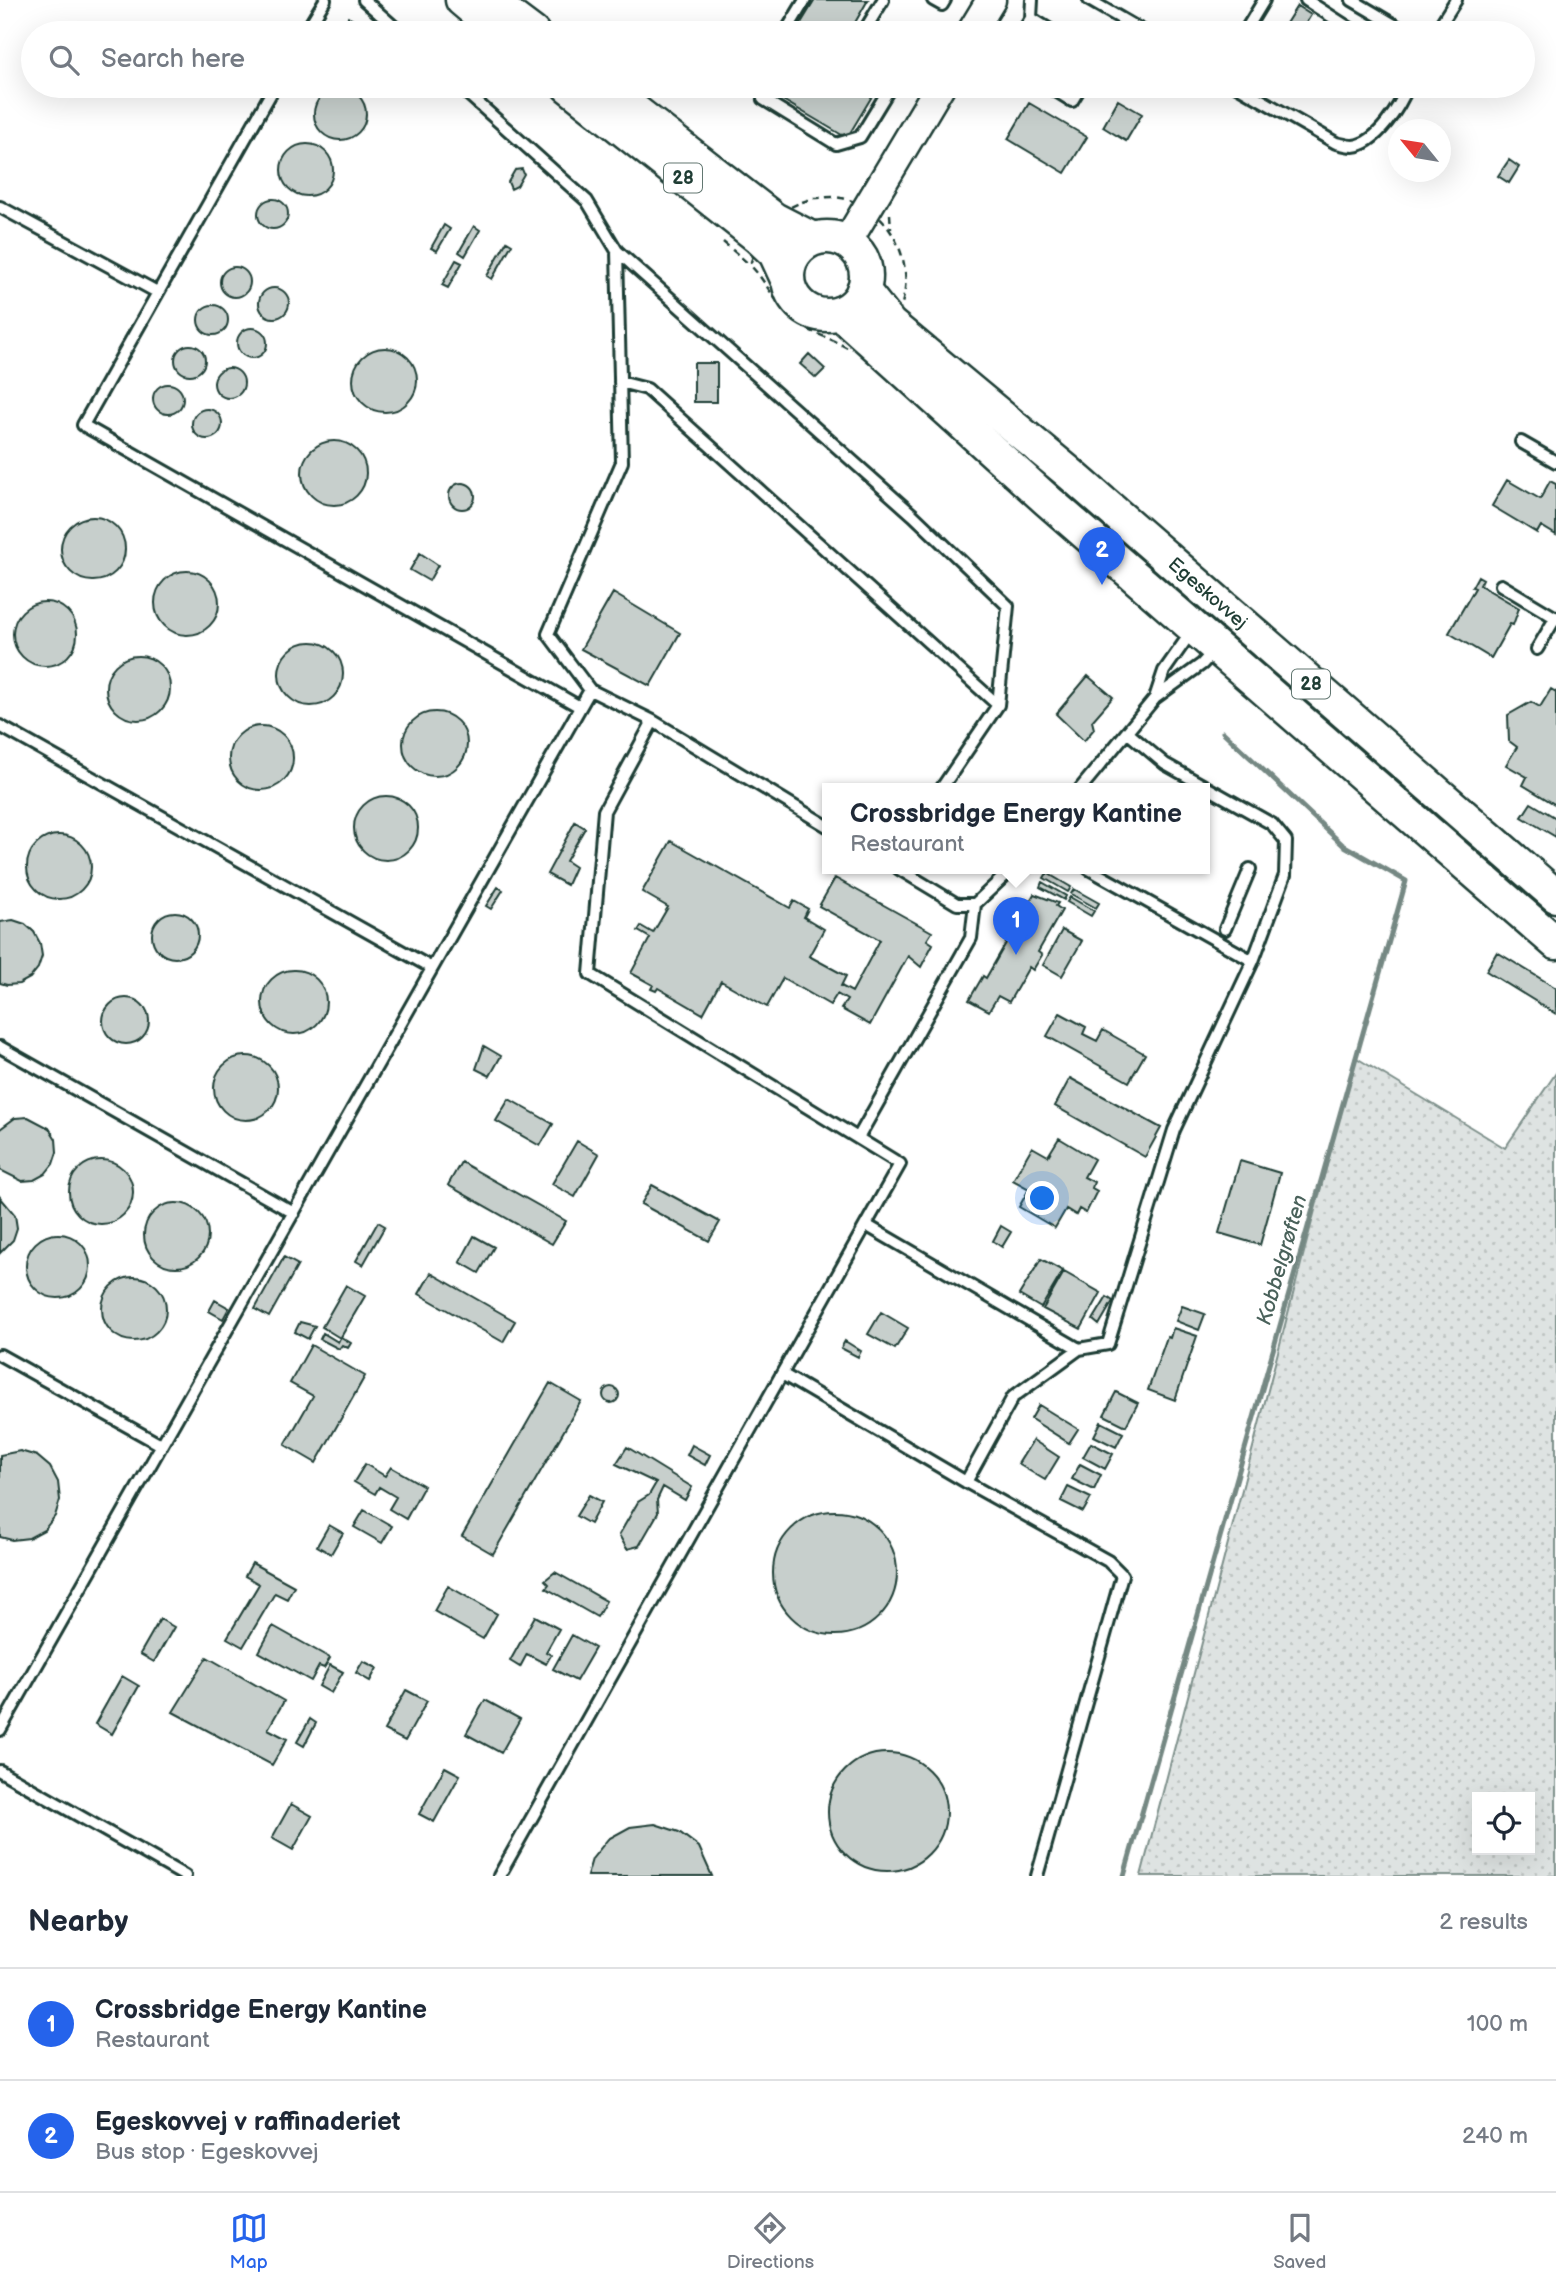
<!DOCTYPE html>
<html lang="en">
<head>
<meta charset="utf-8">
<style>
	body { margin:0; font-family:"Balsamiq Sans",sans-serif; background:#f2f2f3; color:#1f2937 }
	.controls { position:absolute; right:21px; bottom:21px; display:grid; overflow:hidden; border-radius:0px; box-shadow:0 7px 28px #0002 }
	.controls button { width:63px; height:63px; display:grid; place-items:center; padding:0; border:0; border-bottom:2px solid #e0e1e3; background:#fff; color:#1f2937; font:35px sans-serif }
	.compass { position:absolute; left:1388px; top:119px; width:63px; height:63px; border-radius:50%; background:#fff; box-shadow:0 7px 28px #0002; rotate:300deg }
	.you { position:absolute; left:1043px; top:1199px; width:24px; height:24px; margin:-18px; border:5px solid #fff; border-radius:50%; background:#1a73e8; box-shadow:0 0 0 10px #1a73e833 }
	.badge { display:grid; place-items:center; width:46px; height:46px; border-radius:50%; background:#2563eb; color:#fff; font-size:23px; font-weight:700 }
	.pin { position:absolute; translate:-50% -58px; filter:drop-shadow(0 2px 4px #0008) }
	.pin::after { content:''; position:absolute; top:37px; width:24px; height:21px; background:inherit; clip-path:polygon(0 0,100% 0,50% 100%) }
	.popup { position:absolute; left:822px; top:783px; width:388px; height:91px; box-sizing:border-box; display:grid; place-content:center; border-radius:0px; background:#fff; filter:drop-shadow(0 2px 5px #0005); font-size:23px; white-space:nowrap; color:#747a83 }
	.popup b { font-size:26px; color:#1f2937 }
	.popup::after { content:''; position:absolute; left:50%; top:100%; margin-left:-14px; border:14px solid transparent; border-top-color:#fff }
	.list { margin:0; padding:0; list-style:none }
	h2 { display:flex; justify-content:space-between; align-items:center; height:91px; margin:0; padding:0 28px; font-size:30px }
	h2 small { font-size:23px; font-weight:400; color:#747a83 }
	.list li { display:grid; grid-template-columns:46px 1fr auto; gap:21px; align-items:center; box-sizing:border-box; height:112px; padding:0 28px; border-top:2px solid #e0e1e3 }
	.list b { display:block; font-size:26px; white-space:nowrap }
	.list p { margin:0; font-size:23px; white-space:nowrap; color:#747a83 }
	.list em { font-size:23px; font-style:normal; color:#747a83 }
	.icon { flex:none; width:38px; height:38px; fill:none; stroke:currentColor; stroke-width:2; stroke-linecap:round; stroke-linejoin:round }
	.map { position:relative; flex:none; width:1556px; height:1876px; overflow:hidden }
	.search { position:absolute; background:#fff; box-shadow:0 7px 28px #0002; left:21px; right:21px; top:21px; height:77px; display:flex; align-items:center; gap:18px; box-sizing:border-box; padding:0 24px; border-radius:38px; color:#747a83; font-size:26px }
	.sheet { height:315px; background:#fff }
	nav { display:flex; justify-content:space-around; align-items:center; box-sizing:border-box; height:98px; border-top:2px solid #e0e1e3; background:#fff; font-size:19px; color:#747a83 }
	nav a { display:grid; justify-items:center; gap:4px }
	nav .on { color:#2563eb }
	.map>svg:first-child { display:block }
</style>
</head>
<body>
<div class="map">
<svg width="1556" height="1876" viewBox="0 0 1556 1876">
	<defs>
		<pattern id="grass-dots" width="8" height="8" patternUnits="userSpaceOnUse" patternTransform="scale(1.75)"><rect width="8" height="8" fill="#dee3e2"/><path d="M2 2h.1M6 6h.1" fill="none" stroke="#bec4c2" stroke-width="1.8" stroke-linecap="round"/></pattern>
	</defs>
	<rect width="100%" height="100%" fill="#fff"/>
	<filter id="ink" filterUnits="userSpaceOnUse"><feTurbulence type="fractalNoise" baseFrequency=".0143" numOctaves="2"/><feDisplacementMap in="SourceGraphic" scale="14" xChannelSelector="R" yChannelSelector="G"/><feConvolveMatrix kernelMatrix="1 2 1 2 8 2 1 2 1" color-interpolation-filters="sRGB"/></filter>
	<g filter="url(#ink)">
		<path fill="url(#grass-dots)" stroke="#7e908b" stroke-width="2" fill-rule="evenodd" d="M 1355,1057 L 1505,1148 L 1556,1073 L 1556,1876 L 1141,1876 ZM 1477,1797 L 1530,1797 L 1530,1850 L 1477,1850 Z"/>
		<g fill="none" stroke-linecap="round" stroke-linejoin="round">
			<path stroke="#758883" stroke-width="5" d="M 1124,1876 L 1406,881 L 1343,845 L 1223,732"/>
		</g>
		<path fill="#c7cfcc" stroke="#1f3d34" stroke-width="2" d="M 815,0 L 868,0 L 849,33 L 795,33 Z
			M 1297,6 L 1311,15 L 1300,33 L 1290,33 L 1292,30 L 1285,25 Z
			M 348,17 L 364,26 L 359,33 L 338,33 Z
			M 776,86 L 873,86 L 877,88 L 847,138 L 771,93 Z
			M314 114a26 26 0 1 1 52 0a26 26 0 1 1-52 0Z
			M 1118,100 L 1142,114 L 1126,141 L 1103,127 Z
			M 1029,103 L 1087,137 L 1065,173 L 1008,139 Z
			M281 170a26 26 0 1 1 52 0a26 26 0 1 1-52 0Z
			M 1509,160 L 1519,167 L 1509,183 L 1498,176 Z
			M 522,169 L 524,174 L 517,186 L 511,189 L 508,182 L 515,170 Z
			M258 214a15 15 0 1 1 30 0a15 15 0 1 1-30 0Z
			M 444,225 L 450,229 L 437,251 L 431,248 Z
			M 474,226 L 480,230 L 465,256 L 459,252 Z
			M 507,241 L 512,244 L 492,279 L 487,276 Z
			M 456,260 L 462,263 L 448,288 L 442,285 Z
			M220 282a15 15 0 1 1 30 0a15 15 0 1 1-30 0Z
			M259 303a15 15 0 1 1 30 0a15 15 0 1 1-30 0Z
			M198 320a15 15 0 1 1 30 0a15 15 0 1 1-30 0Z
			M237 343a15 15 0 1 1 30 0a15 15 0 1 1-30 0Z
			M175 360a15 15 0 1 1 30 0a15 15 0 1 1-30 0Z
			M353 380a32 32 0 1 1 64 0a32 32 0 1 1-64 0Z
			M 809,354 L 825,369 L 816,378 L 800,364 Z
			M 694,363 L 717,363 L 717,402 L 694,402 Z
			M214 383a15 15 0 1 1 30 0a15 15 0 1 1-30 0Z
			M153 399a15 15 0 1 1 30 0a15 15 0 1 1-30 0Z
			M192 424a15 15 0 1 1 30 0a15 15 0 1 1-30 0Z
			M302 473a32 32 0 1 1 64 0a32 32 0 1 1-64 0Z
			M 1507,480 L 1540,499 L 1550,481 L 1556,484 L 1556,535 L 1541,526 L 1537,533 L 1492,506 Z
			M449 496a13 13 0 1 1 26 0a13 13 0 1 1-26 0Z
			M61 549a32 32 0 1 1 64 0a32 32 0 1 1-64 0Z
			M 420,553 L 438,565 L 429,581 L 410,570 Z
			M155 603a32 32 0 1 1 64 0a32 32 0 1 1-64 0Z
			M 1478,576 L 1483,579 L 1480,585 L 1519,608 L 1513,625 L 1510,624 L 1491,658 L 1449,633 L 1475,588 L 1472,587 Z
			M 613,593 L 680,633 L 650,686 L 581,649 Z
			M13 634a32 32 0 1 1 64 0a32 32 0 1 1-64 0Z
			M279 674a32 32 0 1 1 64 0a32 32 0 1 1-64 0Z
			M106 688a32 32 0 1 1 64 0a32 32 0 1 1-64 0Z
			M 1088,676 L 1113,697 L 1092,721 L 1094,729 L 1084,741 L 1056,714 Z
			M 1551,689 L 1556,692 L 1556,805 L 1523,785 L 1527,777 L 1506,765 L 1517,747 L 1509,741 L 1508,715 L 1531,702 L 1540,707 Z
			M403 744a32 32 0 1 1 64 0a32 32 0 1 1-64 0Z
			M229 758a32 32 0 1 1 64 0a32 32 0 1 1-64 0Z
			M354 828a32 32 0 1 1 64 0a32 32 0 1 1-64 0Z
			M 1531,803 L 1556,818 L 1556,837 L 1522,817 Z
			M 575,822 L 585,828 L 566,861 L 575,867 L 567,885 L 547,874 Z
			M27 867a32 32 0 1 1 64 0a32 32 0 1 1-64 0Z
			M 671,841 L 790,908 L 794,901 L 808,909 L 804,917 L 824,929 L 809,956 L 846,976 L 841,986 L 852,992 L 880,940 L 819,906 L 835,878 L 932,932 L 927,940 L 933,944 L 921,967 L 908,956 L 870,1025 L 841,1009 L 847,1000 L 837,994 L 830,1005 L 783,978 L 767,1007 L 721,981 L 703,1014 L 658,988 L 656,991 L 651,989 L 653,985 L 631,973 L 650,938 L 638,931 L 641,926 L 653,933 L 668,907 L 642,892 Z
			M 1047,873 L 1071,887 L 1068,892 L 1044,878 Z
			M 1042,882 L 1066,896 L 1064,900 L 1040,887 Z
			M 498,887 L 503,890 L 491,909 L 486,906 Z
			M 1074,889 L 1099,903 L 1096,908 L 1071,894 Z
			M 1034,894 L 1058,903 L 1056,906 L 1062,910 L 1038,952 L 1042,955 L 1033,970 L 1029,967 L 1009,1002 L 998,996 L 989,1011 L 969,1000 L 983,976 L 986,978 Z
			M 1070,897 L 1094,911 L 1091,916 L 1067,902 Z
			M152 935a23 23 0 1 1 46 0a23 23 0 1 1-46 0Z
			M 13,920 L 25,924 L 34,932 L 40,943 L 42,956 L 38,968 L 30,978 L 19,984 L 7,985 L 0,983 L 0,922 Z
			M 1062,930 L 1082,941 L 1062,976 L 1043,965 Z
			M 1497,952 L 1556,988 L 1556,1014 L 1486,971 Z
			M262 1002a32 32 0 1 1 64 0a32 32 0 1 1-64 0Z
			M103 1021a23 23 0 1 1 46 0a23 23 0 1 1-46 0Z
			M 1060,1013 L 1086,1027 L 1083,1034 L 1097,1041 L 1103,1030 L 1145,1054 L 1129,1082 L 1047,1036 Z
			M 484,1046 L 501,1056 L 490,1076 L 476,1069 Z
			M214 1088a32 32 0 1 1 64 0a32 32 0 1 1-64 0Z
			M 1070,1078 L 1161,1128 L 1145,1157 L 1055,1106 Z
			M 509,1099 L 553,1124 L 540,1146 L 496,1121 Z
			M 28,1117 L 49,1128 L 56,1139 L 57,1152 L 53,1164 L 45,1174 L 34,1180 L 22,1181 L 0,1170 L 0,1129 L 15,1118 Z
			M 1059,1138 L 1094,1159 L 1084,1177 L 1094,1182 L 1092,1188 L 1097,1191 L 1086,1213 L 1079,1209 L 1076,1215 L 1066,1209 L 1055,1228 L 1019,1207 L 1029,1189 L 1013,1180 L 1032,1147 L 1048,1156 Z
			M 577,1141 L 599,1154 L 575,1197 L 552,1184 Z
			M69 1192a32 32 0 1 1 64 0a32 32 0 1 1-64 0Z
			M 1240,1161 L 1280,1173 L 1260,1245 L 1219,1233 Z
			M 461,1162 L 566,1221 L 552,1244 L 448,1185 Z
			M 652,1185 L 720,1222 L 709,1241 L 641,1204 Z
			M 0,1197 L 15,1215 L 17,1228 L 13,1240 L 0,1253 Z
			M144 1235a32 32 0 1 1 64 0a32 32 0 1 1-64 0Z
			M 378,1222 L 385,1226 L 363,1265 L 356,1261 Z
			M 1001,1226 L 1011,1232 L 1002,1247 L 993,1241 Z
			M26 1266a32 32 0 1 1 64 0a32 32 0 1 1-64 0Z
			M 474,1236 L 494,1247 L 479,1273 L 460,1262 Z
			M 284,1257 L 298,1265 L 269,1317 L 255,1309 Z
			M 1041,1259 L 1063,1271 L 1041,1308 L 1019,1295 Z
			M 1064,1272 L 1101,1293 L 1081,1329 L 1043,1309 Z
			M 431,1273 L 515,1321 L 503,1342 L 419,1294 Z
			M102 1309a32 32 0 1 1 64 0a32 32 0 1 1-64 0Z
			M 346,1285 L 365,1296 L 341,1337 L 351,1343 L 348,1348 L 342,1345 L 339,1349 L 320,1339 L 323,1333 L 338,1342 L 340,1338 L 322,1327 Z
			M 1107,1297 L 1113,1301 L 1099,1325 L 1093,1320 Z
			M 215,1300 L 229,1308 L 223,1319 L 209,1311 Z
			M 1182,1306 L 1205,1314 L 1199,1330 L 1176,1321 Z
			M 881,1312 L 908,1328 L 895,1349 L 868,1334 Z
			M 300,1322 L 315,1326 L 308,1339 L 295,1332 Z
			M 1173,1328 L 1197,1336 L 1175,1400 L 1148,1390 L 1167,1337 L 1170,1338 Z
			M 845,1341 L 861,1351 L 858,1357 L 841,1348 Z
			M 311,1345 L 365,1376 L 316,1463 L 285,1445 L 313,1396 L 290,1383 Z
			M 550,1383 L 581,1401 L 493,1554 L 462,1536 Z
			M603 1395a8 8 0 1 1 16 0a8 8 0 1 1-16 0Z
			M 1116,1392 L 1138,1403 L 1126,1426 L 1104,1415 Z
			M 1039,1405 L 1078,1429 L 1069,1443 L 1031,1419 Z
			M 1101,1422 L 1123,1433 L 1116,1447 L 1094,1436 Z
			M 1033,1440 L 1059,1457 L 1045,1480 L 1018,1464 Z
			M 1091,1443 L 1113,1454 L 1105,1469 L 1083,1457 Z
			M 692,1445 L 710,1455 L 705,1465 L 687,1455 Z
			M 627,1447 L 692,1487 L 685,1500 L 663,1487 L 657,1500 L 658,1513 L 639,1546 L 627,1549 L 619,1535 L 638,1502 L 649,1495 L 656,1483 L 616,1464 Z
			M 20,1451 L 37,1456 L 50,1467 L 58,1482 L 60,1500 L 55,1516 L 44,1530 L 29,1538 L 12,1540 L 0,1537 L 0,1455 Z
			M 365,1464 L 385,1476 L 391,1467 L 424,1486 L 406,1519 L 389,1509 L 396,1497 L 379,1487 L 375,1494 L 354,1482 Z
			M 1080,1464 L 1101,1475 L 1094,1490 L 1072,1479 Z
			M 1068,1487 L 1091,1498 L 1083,1512 L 1061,1501 Z
			M 589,1495 L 602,1502 L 590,1524 L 576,1516 Z
			M 364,1510 L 392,1526 L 382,1543 L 354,1527 Z
			M773 1573a62 62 0 1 1 124 0a62 62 0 1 1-124 0Z
			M 329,1525 L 343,1533 L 331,1554 L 317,1546 Z
			M 252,1563 L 294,1586 L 287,1599 L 275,1593 L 243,1647 L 227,1638 L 259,1584 L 245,1576 Z
			M 555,1572 L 606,1601 L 597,1617 L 546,1588 L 549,1584 L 545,1580 Z
			M 448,1586 L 497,1614 L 483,1639 L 434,1611 Z
			M 535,1616 L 559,1629 L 546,1652 L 551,1655 L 546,1664 L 527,1654 L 520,1667 L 510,1661 Z
			M 160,1619 L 174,1627 L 154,1662 L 140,1654 Z
			M 273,1626 L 330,1658 L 324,1668 L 319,1666 L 311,1681 L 259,1652 Z
			M 572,1635 L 595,1648 L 576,1681 L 553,1669 Z
			M 207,1657 L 284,1701 L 268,1729 L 287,1739 L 272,1765 L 173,1712 Z
			M 363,1661 L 377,1668 L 370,1681 L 356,1673 Z
			M 330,1665 L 343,1672 L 331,1693 L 319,1686 Z
			M 122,1676 L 139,1686 L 112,1734 L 95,1724 Z
			M 406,1690 L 427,1701 L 405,1741 L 384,1730 Z
			M 485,1700 L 520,1719 L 501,1753 L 466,1734 Z
			M 310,1719 L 316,1723 L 304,1746 L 297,1742 Z
			M828 1812a59 59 0 1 1 118 0a59 59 0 1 1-118 0Z
			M 445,1767 L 460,1775 L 434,1822 L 419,1814 Z
			M 291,1804 L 312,1816 L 293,1850 L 272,1838 Z
			M 655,1824 L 679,1832 L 699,1847 L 712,1876 L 587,1876 L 592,1859 L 608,1839 L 630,1827 Z"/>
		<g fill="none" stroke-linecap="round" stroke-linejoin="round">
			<g stroke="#1f3d34" stroke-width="16">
				<path id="lane" d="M 364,0 L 401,33
					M 933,0 L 942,5 L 945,0
					M 1089,0 L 1146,33
					M 1306,0 L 1357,33
					M 1352,0 L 1408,33
					M 1031,18 L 1032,0
					M 305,33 L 325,0
					M 785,33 L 805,0
					M 863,33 L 883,0
					M 1022,33 L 1031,18 L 1055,33
					M 1244,33 L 1264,0
					M 1435,33 L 1456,0
					M 275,86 L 83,425 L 580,707
					M 459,86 L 587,201 L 617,251 L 622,462 L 548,634 L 590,690 L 653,721
					M 767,86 L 763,99 L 836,144 L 860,137 L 891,86
					M 1048,86 L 1072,101 L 1081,86
					M 1237,86 L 1336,143 C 1341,144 1348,146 1353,146 C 1377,144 1400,106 1408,86
					M 0,207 L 157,292
					M 617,251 L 913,515 L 1008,606 L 998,705 L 941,789
					M 620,382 L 647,389 L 998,705
					M 1521,442 L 1556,462
					M 1501,585 L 1556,618
					M 1537,649 L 1556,617
					M 1155,698 L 1164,671 L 1192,631
					M 0,726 L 432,968
					M 1080,789 L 1155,698 L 1202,664 L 1214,651
					M 899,869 L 957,904 L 975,904 L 1012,869
					M 1089,869 L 1253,961
					M 1225,929 L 1250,869
					M 0,1047 L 294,1213
					M 858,1138 L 971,938 L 975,904
					M 866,1225 L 1079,1349
					M 0,1355 L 161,1445
					M 782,1374 L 966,1482 L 1108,1561 L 1122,1575 L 1037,1876
					M 966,1482 L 1013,1397 L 1079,1349 L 1108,1344 L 1174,1130 L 1253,961 L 1285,875 L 1286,841 L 1272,824 L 1165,764 L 1127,732
					M 0,1730 L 590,690
					M 0,1771 L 185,1876
					M 499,1876 L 900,1164 L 590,974 L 604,811 L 653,721 L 827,826"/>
			</g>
			<g stroke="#1f3d34" stroke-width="33">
				<path id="secondary" d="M 971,33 L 991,0
					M 847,242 L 940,86"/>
			</g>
			<g stroke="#1f3d34" stroke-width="37">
				<g id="primary">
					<path d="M 462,0 L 501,33"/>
					<path d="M 489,0 L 533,33"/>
					<path d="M 568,86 L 758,237 L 775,253 L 787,279"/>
					<path d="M 617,97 L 774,219 L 811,238"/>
					<circle cx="827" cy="276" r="39"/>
					<path id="s1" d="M 863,290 L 890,324 L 1067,471 L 1556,896"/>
					<path d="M 840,313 L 1047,500 L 1556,943"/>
				</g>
			</g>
			<path stroke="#1f3d34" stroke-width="2.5" stroke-dasharray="7 5" stroke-linecap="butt" d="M 814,198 C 822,198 833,196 841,198 C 905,209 931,303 874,340 C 867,345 856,347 849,349 C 832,338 809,333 795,321 C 776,306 767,282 750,265 C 762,227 774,210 814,198 Z
				M 890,214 L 891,229
				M 723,242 L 750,265"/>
			<use href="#lane" stroke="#fff" stroke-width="10"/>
			<use href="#secondary" stroke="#fff" stroke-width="28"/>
			<use href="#primary" stroke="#fff" stroke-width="32"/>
		</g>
	</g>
	<g text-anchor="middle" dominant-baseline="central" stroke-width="5" stroke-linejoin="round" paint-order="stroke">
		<g fill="#fff" stroke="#627771" stroke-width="2">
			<rect x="664" y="163.5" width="38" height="29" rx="5"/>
			<rect x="1292" y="669.5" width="38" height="29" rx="5"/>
		</g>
		<g font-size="18" font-weight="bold" fill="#1f3d34">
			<text x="683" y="178">28</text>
			<text x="1311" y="684">28</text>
		</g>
		<g font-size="19" fill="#1f3d34" stroke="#fff">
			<text stroke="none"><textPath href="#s1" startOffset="460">Egeskovvej</textPath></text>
		</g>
		<g font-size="21" font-style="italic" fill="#4a625b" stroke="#fff">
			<text transform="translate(1282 1260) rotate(-74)">Kobbelgrøften</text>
		</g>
	</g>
</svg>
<div class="controls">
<button><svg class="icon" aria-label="locate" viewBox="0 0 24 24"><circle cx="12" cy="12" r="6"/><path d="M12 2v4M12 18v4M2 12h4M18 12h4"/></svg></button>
</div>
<svg class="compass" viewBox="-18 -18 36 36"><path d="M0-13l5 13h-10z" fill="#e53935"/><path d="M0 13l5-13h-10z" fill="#747a83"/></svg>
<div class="you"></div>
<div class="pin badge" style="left:1016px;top:955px">1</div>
<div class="popup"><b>Crossbridge Energy Kantine</b>Restaurant</div>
<div class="pin badge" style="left:1102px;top:585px">2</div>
<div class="search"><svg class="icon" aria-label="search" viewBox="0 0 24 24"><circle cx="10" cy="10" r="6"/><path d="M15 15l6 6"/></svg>Search here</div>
</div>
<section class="sheet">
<h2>Nearby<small>2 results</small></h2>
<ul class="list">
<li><span class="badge">1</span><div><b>Crossbridge Energy Kantine</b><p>Restaurant</p></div><em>100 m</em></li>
<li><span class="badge">2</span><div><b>Egeskovvej v raffinaderiet</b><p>Bus stop · Egeskovvej</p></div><em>240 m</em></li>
</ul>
</section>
<nav>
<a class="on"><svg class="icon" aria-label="map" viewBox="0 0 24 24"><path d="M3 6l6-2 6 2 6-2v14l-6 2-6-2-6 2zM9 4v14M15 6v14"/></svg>Map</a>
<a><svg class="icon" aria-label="directions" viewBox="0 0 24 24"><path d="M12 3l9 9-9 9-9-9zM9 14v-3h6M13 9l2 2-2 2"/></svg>Directions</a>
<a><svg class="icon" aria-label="saved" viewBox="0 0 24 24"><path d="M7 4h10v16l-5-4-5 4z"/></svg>Saved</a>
</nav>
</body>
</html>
